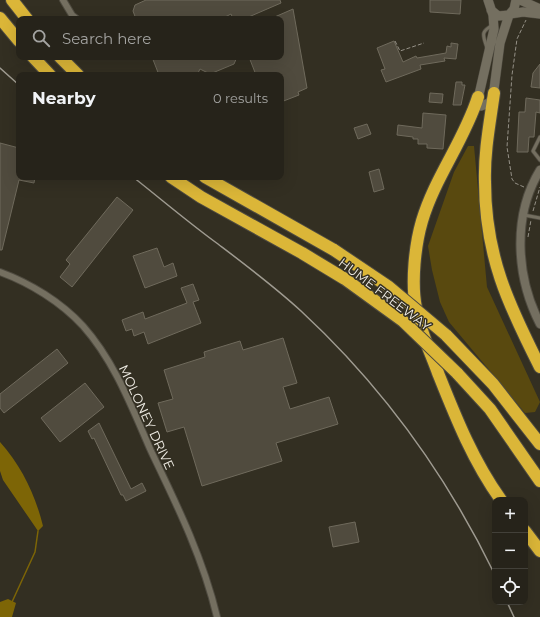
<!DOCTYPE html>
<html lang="en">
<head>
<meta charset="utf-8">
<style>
	body { margin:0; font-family:Montserrat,sans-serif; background:#322f27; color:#f1f3f6 }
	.controls { position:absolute; right:12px; bottom:12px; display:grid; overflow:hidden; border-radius:8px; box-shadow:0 4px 16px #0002 }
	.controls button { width:36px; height:36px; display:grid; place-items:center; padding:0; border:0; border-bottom:1px solid #424039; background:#26231a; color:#f1f3f6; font:20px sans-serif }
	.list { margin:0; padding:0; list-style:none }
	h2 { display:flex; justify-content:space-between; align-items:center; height:52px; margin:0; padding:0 16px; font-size:17px }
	h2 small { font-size:13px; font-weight:400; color:#a4a4a2 }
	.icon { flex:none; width:22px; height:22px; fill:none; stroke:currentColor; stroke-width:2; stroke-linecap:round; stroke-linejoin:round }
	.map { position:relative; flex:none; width:540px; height:617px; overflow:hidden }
	.search { position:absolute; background:#26231a; box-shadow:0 4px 16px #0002; left:16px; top:16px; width:268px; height:44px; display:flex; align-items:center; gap:10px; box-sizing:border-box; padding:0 14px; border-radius:8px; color:#a4a4a2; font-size:15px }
	.panel { position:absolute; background:#26231a; box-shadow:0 4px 16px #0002; left:16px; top:72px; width:268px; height:108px; border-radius:8px }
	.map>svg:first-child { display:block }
</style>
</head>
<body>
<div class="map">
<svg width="540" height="617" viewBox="0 0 540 617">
	<rect width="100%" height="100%" fill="#332f22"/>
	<path fill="#59490f" d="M 468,146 L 474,146 L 487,287 L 540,402 L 535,412 L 525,413 L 449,322 L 440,302 L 432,270 L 428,246 L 454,172 Z"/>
	<path fill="#7d6506" d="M 0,442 C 22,467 35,494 43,526 L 38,531 L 3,480 L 0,471 Z
		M 8,599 L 16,603 L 12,617 L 0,617 L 0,602 Z"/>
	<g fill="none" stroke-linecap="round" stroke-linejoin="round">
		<path stroke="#7d6506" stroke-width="1.5" d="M 12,602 L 35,552 L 38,531"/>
	</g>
	<path fill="#504b3e" stroke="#6f6a5c" d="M 146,0 L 280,0 L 281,3 L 244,19 L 239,19 L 238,17 L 233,19 L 231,14 L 221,19 L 136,19 L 133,11 L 135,5 Z
		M 430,0 L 461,0 L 460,14 L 430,12 Z
		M 293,9 L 307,88 L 298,92 L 299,95 L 281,102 L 281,75 L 256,75 L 249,57 L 281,57 L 281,19 L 270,19 Z
		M 394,41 L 403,62 L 416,56 L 417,58 L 446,53 L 447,46 L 451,47 L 451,43 L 458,44 L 456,59 L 444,58 L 445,61 L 420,65 L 421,69 L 386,82 L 381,70 L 385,69 L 377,48 Z
		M 152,57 L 237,57 L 234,64 L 210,74 L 200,69 L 197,75 L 159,75 Z
		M 540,64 L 540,88 L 531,87 L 533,73 Z
		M 456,82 L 462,82 L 462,85 L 465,85 L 461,105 L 453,105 Z
		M 430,93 L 443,94 L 442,103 L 429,102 Z
		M 526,98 L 540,100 L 540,113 L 536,112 L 534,137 L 529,137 L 528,152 L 517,152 L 519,112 L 525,112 Z
		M 423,113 L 446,115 L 443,149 L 427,148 L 427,144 L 418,144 L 418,139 L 413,139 L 413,137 L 397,135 L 398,125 L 422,128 Z
		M 367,124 L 371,134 L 358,139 L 354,128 Z
		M 0,143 L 19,148 L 19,177 L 35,177 L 34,183 L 19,180 L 2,250 L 0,250 Z
		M 379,169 L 384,189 L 374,192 L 369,172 Z
		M 117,197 L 133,210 L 72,287 L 60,277 L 70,264 L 66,260 Z
		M 157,248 L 164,267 L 173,263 L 177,276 L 145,288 L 133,256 Z
		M 193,284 L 199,300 L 193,302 L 201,323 L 148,344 L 144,332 L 134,336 L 132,329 L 126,331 L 122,320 L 143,312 L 145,319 L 187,303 L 181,288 Z
		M 283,338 L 297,383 L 283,387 L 290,409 L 329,397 L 338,424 L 276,443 L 282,461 L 202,486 L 184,427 L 167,432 L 158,403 L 173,399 L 164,370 L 205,357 L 204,352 L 240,341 L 243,350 Z
		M 57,349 L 68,363 L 4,413 L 0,408 L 0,394 Z
		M 85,383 L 104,407 L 60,442 L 41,418 Z
		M 99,423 L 131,489 L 142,483 L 146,491 L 126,501 L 123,495 L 121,495 L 94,438 L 92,439 L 88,431 Z
		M 355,522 L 359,542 L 333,547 L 329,527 Z"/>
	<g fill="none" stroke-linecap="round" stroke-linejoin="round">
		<g stroke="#4f4b40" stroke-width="4.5">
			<path id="service" d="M 487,48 C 483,35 480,32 493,25
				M 540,137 L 533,151 L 540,160
				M 524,215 L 540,218"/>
		</g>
		<g stroke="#4f4b40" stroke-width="8">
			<path id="minor" d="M 63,0 L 72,15 L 77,19
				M 0,272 C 30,283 61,302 83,326 C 115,362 132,408 151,451 C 177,505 203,558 217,617"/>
		</g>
		<g stroke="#4f4b40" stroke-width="10">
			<path id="tertiary" d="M 540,170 C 512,216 516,277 540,324"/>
		</g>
		<g stroke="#4f4b40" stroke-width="10">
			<path id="secondary" d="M 488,0 L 493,15 L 494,29 L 478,99 L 478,103 L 481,106 L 489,103 L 493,97 L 500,43 L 509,15
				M 520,0 L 540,9
				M 491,10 L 498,16 L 509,15 L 514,9 L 516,0
				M 510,14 L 523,12 L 540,14"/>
		</g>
		<g stroke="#4f4b40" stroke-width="14">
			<path id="motorway" d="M 12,0 L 27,19
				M 0,18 L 19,41
				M 33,57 L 50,75
				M 60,57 L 78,75
				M 494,93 C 490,122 484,152 485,182 C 485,255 508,304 540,367
				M 478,97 C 464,141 435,177 422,221 C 415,245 411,282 416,308 C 420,331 430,351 438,373 C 456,418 473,461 501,500
				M 171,177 L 201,197 L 302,253 L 345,279
				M 205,177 L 334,250
				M 446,335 L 493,384 L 540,444
				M 457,373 L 490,409 L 540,481
				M 525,531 L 540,551"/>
		</g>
		<path stroke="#959187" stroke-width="1" stroke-dasharray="4 2" stroke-linecap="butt" d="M 395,41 L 400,51 L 424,43
			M 524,187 L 515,183 L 512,179 L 507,147 L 512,75 L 517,39 L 526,20
			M 533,211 L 540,187
			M 528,237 L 531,220"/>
		<use href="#service" stroke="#746f60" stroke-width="3"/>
		<use href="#minor" stroke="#746f60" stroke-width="6"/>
		<use href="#tertiary" stroke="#746f60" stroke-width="8"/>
		<use href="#secondary" stroke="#746f60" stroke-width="9"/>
		<use href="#motorway" stroke="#dbb638" stroke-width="12"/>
		<path stroke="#9f9b91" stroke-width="1.5" d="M 0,68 L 19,85
			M 133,177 C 161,199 189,223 218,244 C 247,266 275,287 301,311 C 382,386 447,476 495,575
			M 507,602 L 514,617"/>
		<g stroke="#4f4b40" stroke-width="14" stroke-linecap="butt">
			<path id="motorway-bridge" d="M 334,250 L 389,287 L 446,335
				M 345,279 L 403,321 L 457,373"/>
		</g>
		<use href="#motorway-bridge" stroke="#dbb638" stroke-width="12"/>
	</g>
	<g text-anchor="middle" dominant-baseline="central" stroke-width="3" stroke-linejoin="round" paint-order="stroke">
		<g font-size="13" fill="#f2efe7" stroke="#332f22">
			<text transform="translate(385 294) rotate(37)">HUME FREEWAY</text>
			<text transform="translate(147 417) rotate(65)">MOLONEY DRIVE</text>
		</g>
	</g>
</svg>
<div class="controls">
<button>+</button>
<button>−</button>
<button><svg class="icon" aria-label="locate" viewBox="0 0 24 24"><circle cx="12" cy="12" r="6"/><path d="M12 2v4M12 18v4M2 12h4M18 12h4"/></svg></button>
</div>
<div class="search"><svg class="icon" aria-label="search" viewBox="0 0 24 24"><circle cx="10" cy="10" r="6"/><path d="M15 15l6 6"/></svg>Search here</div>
<section class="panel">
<h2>Nearby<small>0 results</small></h2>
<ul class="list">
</ul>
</section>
</div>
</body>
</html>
